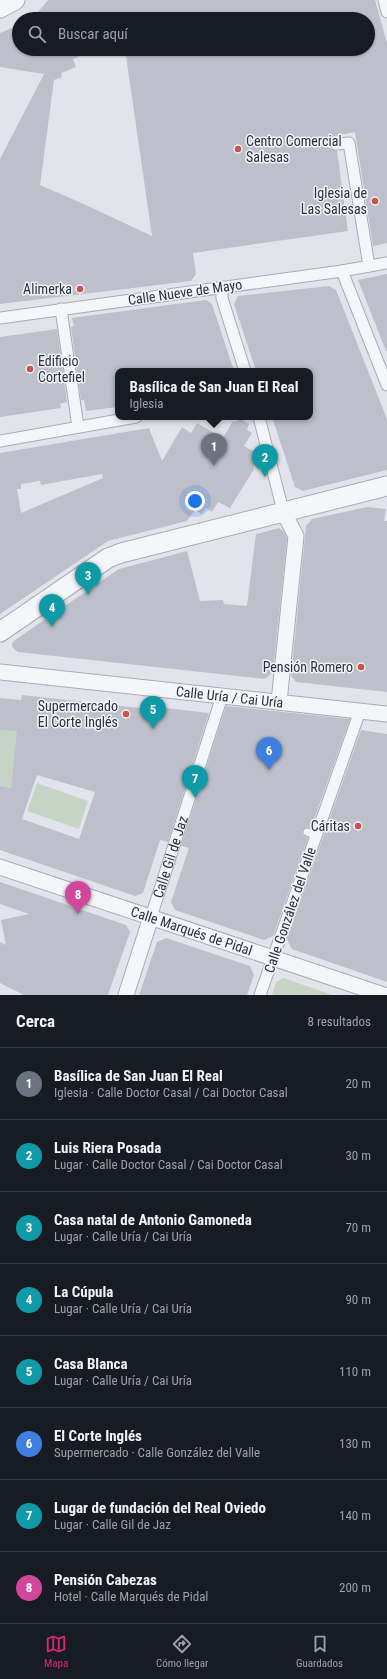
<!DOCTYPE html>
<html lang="es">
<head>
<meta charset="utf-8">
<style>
	body { margin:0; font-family:"Roboto Condensed",sans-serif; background:#20242c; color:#f1f3f6 }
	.you { position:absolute; left:195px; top:501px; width:14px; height:14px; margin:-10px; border:3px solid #fff; border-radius:50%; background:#1a73e8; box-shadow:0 0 0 6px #1a73e833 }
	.badge { display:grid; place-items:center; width:26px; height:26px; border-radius:50%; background:#db2777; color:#fff; font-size:13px; font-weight:700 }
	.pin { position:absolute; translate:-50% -33px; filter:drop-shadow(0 1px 2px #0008) }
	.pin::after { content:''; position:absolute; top:21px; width:14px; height:12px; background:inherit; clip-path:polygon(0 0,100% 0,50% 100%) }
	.popup { position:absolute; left:115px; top:368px; width:198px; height:52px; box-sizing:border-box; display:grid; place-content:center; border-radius:8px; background:#171b24; filter:drop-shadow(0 1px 3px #0005); font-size:13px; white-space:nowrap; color:#9ea1a6 }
	.popup b { font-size:15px; color:#f1f3f6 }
	.popup::after { content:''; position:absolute; left:50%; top:100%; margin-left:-8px; border:8px solid transparent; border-top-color:#171b24 }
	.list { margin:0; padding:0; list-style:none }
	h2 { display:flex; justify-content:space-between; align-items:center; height:52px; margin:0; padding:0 16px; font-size:17px }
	h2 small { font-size:13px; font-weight:400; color:#9ea1a6 }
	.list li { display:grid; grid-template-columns:26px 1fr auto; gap:12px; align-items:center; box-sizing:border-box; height:72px; padding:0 16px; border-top:1px solid #363941 }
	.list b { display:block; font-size:15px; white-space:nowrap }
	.list p { margin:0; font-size:13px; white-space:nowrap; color:#9ea1a6 }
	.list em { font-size:13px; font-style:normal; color:#9ea1a6 }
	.icon { flex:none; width:22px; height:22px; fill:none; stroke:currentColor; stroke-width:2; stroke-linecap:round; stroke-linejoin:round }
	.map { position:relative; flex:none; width:387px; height:995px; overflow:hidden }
	.search { position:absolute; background:#171b24; box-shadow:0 1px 3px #0004; left:12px; right:12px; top:12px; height:44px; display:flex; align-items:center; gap:10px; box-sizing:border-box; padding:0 14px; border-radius:22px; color:#9ea1a6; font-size:15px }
	.sheet { height:628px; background:#171b24 }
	nav { display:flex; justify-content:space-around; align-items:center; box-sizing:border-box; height:56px; border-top:1px solid #363941; background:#171b24; font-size:11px; color:#9ea1a6 }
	nav a { display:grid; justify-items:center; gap:2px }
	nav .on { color:#db2777 }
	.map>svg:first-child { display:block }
</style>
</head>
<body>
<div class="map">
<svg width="387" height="995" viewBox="0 0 387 995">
	<rect width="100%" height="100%" fill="#e3e4eb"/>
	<path fill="#c5d4c4" d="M 21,700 L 11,788 L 0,786 L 0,730 Z
		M 37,783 L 88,801 L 79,829 L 27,811 Z
		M 284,978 L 332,995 L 272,995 L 276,982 Z"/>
	<path fill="#bdbfca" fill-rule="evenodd" d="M 48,0 L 375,0 L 387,43 L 387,243 L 373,246 L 355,132 L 335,136 L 335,137 L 330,141 L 329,144 L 330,148 L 337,151 L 348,231 L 193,253 L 196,274 L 191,281 L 0,304 L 0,159 L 44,74 L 0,67 L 0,33 L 19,25 L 19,49 L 97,49 L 73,59 L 76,67 L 61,73 L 62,77 L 54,80 L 40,185 L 88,206 L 152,236 L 125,49 L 368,49 L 368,19 L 32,19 Z
		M 387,274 L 387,351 L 386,351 L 358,280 Z
		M 329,286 L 336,290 L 387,419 L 387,470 L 303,491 L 295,487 L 272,417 L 310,417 L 310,371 L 256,371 L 234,304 L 238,296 Z
		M 206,300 L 212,304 L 234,371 L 118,371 L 118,407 L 86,411 L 84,400 L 81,400 L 71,327 L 74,326 L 72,318 Z
		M 57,329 L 67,402 L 60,404 L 61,408 L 0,417 L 0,337 Z
		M 239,418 L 249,424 L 247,430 L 252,433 L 244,446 L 260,455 L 253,467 L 254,469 L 230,508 L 218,502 L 212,512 L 206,508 L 202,514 L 195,510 L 187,521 L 108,541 L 0,614 L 0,453 L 149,428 L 162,461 L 182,427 L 191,433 L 197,423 L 223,438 L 233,421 L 236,422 ZM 102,474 L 103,478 L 21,513 L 17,489 L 21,489 L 21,484 L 40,481 L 41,485 Z
		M 367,507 L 386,509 L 384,521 L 387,521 L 387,692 L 296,682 L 291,676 L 306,526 L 312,519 Z
		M 279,528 L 284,532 L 287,538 L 273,672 L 265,679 L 18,652 L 12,647 L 12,643 L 15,640 L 119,569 L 187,551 L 200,601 L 223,600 L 224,604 L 247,606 L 256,534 Z
		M 22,695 L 148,709 L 148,706 L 209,713 L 168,842 L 160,840 L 143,893 L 135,896 L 0,850 L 0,786 L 11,788 L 17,731 L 0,730 L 0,698 L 21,700 ZM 37,775 L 95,792 L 79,839 L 22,819 Z
		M 226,706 L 350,719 L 311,828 L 306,827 L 302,831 L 303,835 L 308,838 L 273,936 L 264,940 L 175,910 L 171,902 L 189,848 L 181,846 Z
		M 361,730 L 387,734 L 387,982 L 292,949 L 287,939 Z
		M 0,882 L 126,925 L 130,932 L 108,995 L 24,995 L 0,983 L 0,942 L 6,945 L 1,920 L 29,914 L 0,904 Z
		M 166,938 L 250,966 L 254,975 L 247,995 L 139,995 L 157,942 Z"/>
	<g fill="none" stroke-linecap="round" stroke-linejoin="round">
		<g stroke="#a8aab5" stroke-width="9">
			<path id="service" d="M 307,832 L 317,836"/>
		</g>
		<g stroke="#a8aab5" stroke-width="13">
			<g id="pedestrian">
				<path d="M 384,0 L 387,12"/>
				<path d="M 336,144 L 349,143 L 369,266"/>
				<path d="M 342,271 L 387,385"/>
				<path d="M 222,287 L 222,298 L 245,371"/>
				<path d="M 61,309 L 78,427"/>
				<path d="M 0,318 L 342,271 L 387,263"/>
				<path d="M 259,417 L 281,503"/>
				<path d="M 0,441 L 136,417"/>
				<path id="s1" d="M 151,917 L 222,696"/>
				<path d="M 260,995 L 360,711"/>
			</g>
		</g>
		<g stroke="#a8aab5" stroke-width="17">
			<g id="minor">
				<path id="s2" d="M 0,672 L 387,714"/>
				<path d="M 279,702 L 296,536 L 285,515"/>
				<path id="s3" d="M 0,867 L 384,995"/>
				<path d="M 126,995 L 151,917"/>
			</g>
		</g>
		<g stroke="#a8aab5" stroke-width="21">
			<path id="tertiary" d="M 0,8 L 15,0
				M 0,632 L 108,558 L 121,553 L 387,486"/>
		</g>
		<use href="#service" stroke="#f5f6f9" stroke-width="7"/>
		<use href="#pedestrian" stroke="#f5f6f9" stroke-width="11"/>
		<use href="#minor" stroke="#f5f6f9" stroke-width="15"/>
		<use href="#tertiary" stroke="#f5f6f9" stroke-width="19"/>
	</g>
	<g fill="#cd514b" stroke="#f2f4f8" stroke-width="1.5">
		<circle cx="238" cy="149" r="4"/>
		<circle cx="375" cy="201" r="4"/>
		<circle cx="80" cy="289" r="4"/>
		<circle cx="30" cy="369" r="4"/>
		<circle cx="361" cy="667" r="4"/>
		<circle cx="126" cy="714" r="4"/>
		<circle cx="358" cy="826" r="4"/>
	</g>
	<g text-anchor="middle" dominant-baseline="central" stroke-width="3" stroke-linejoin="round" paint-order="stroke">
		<g font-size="14" fill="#2b2f43" stroke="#f2f4f8" text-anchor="end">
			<text x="246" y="141" text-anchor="start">Centro Comercial<tspan x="246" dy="16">Salesas</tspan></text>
			<text x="367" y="193">Iglesia de<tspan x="367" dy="16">Las Salesas</tspan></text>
			<text x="72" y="289">Alimerka</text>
			<text x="38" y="361" text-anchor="start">Edificio<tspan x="38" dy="16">Cortefiel</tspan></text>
			<text x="353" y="667">Pensión Romero</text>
			<text x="118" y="706">Supermercado<tspan x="118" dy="16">El Corte Inglés</tspan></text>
			<text x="350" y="826">Cáritas</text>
		</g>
		<g font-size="14" fill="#2b2f43" stroke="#f2f4f8">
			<text transform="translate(185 292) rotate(-8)">Calle Nueve de Mayo</text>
			<text stroke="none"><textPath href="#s2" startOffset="231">Calle Uría / Cai Uría</textPath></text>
			<text stroke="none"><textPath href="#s1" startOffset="63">Calle Gil de Jaz</textPath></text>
			<text transform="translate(290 910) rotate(-71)">Calle González del Valle</text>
			<text stroke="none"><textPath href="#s3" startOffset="202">Calle Marqués de Pidal</textPath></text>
		</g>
	</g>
</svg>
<div class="you"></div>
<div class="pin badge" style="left:214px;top:466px;background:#6b7280">1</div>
<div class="popup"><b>Basílica de San Juan El Real</b>Iglesia</div>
<div class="pin badge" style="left:265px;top:477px;background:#0f9aa8">2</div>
<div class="pin badge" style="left:88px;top:595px;background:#0f9aa8">3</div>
<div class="pin badge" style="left:52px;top:627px;background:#0f9aa8">4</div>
<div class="pin badge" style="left:153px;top:729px;background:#0f9aa8">5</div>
<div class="pin badge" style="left:269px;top:770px;background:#3f7fe0">6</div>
<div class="pin badge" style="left:195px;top:798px;background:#0f9aa8">7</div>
<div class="pin badge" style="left:78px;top:914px;background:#d1479c">8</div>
<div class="search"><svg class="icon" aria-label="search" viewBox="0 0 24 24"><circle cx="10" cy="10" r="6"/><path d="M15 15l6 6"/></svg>Buscar aquí</div>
</div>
<section class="sheet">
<h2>Cerca<small>8 resultados</small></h2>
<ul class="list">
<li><span class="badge" style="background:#6b7280">1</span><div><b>Basílica de San Juan El Real</b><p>Iglesia · Calle Doctor Casal / Cai Doctor Casal</p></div><em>20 m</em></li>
<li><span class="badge" style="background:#0f9aa8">2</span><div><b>Luis Riera Posada</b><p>Lugar · Calle Doctor Casal / Cai Doctor Casal</p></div><em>30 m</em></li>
<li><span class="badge" style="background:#0f9aa8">3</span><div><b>Casa natal de Antonio Gamoneda</b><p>Lugar · Calle Uría / Cai Uría</p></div><em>70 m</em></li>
<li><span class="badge" style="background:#0f9aa8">4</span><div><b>La Cúpula</b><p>Lugar · Calle Uría / Cai Uría</p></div><em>90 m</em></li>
<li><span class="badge" style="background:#0f9aa8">5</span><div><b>Casa Blanca</b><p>Lugar · Calle Uría / Cai Uría</p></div><em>110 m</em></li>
<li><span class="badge" style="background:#3f7fe0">6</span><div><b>El Corte Inglés</b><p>Supermercado · Calle González del Valle</p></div><em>130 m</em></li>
<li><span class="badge" style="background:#0f9aa8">7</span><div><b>Lugar de fundación del Real Oviedo</b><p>Lugar · Calle Gil de Jaz</p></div><em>140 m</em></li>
<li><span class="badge" style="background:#d1479c">8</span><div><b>Pensión Cabezas</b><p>Hotel · Calle Marqués de Pidal</p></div><em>200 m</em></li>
</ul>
</section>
<nav>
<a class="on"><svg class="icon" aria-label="map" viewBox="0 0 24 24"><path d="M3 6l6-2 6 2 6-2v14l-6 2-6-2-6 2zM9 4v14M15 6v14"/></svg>Mapa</a>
<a><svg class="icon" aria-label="directions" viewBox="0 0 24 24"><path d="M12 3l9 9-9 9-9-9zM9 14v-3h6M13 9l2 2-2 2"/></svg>Cómo llegar</a>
<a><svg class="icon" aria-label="saved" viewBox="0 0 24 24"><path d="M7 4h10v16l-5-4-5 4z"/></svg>Guardados</a>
</nav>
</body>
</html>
